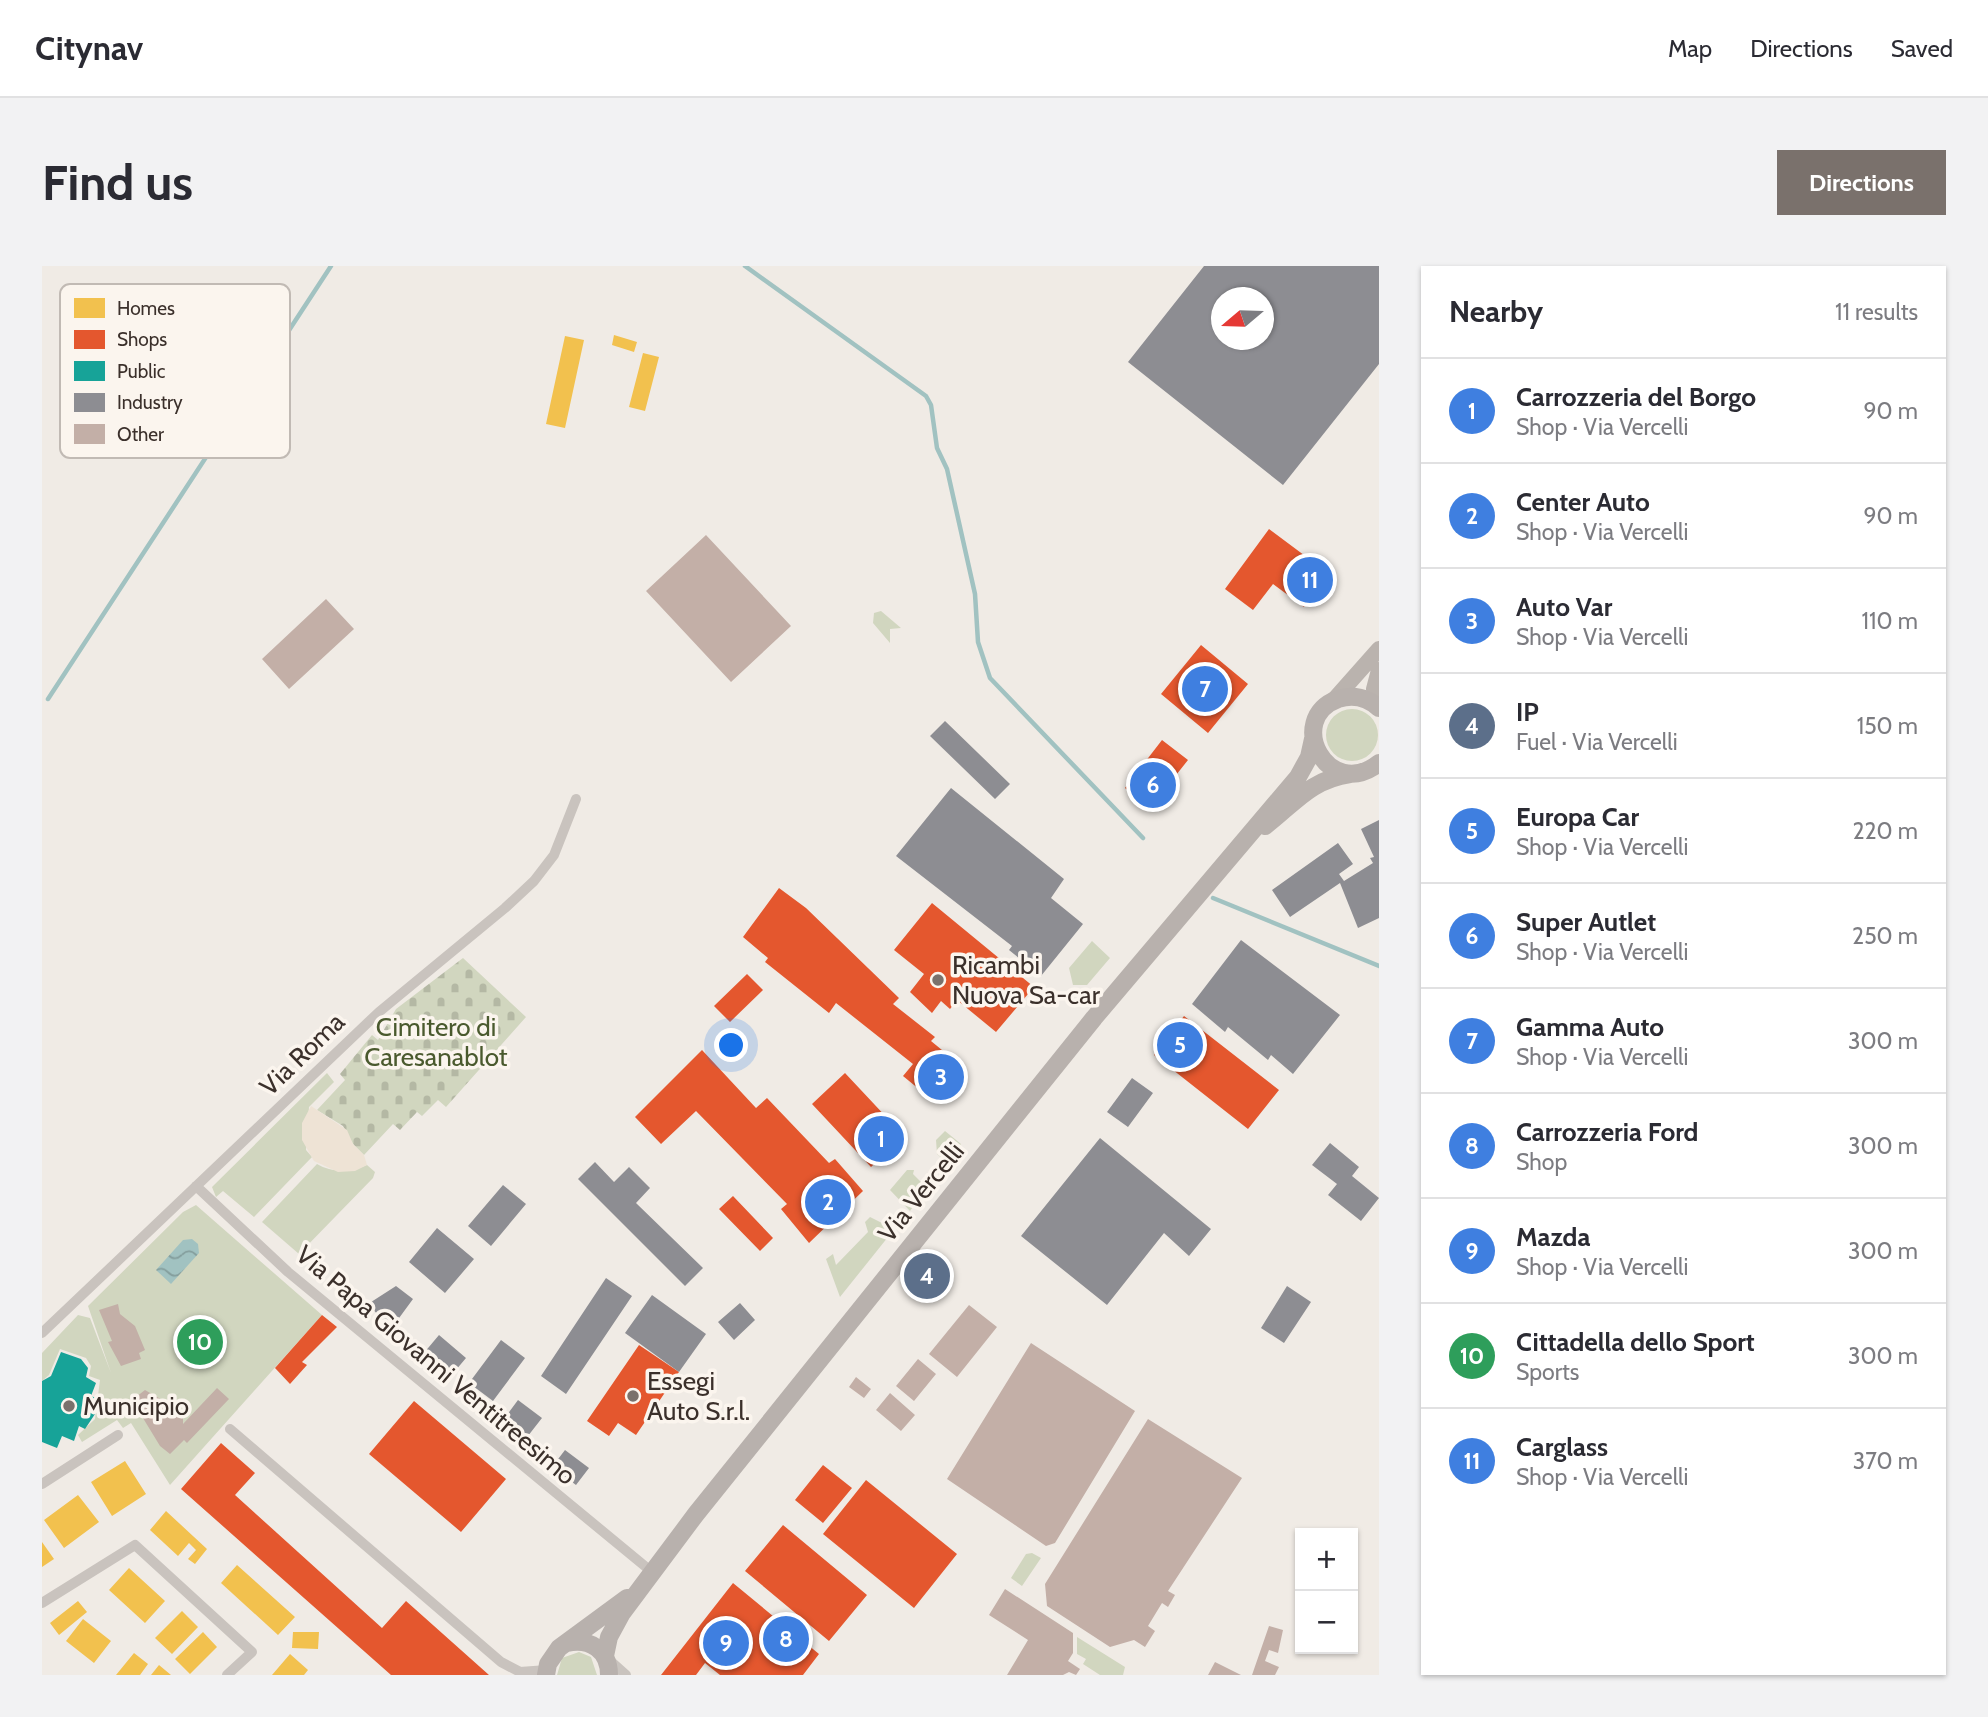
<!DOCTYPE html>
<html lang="en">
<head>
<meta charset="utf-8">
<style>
	body { margin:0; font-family:Cabin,sans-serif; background:#f2f2f3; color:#2b2b33 }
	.controls { position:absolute; right:21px; bottom:21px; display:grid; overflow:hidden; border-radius:0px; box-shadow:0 2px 5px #0004 }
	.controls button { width:63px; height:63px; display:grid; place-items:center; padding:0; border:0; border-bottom:2px solid #e1e1e2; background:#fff; color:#2b2b33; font:35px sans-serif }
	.compass { position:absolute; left:1169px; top:21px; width:63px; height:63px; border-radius:50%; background:#fff; box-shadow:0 2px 5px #0004; rotate:251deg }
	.you { position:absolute; left:690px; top:780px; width:24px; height:24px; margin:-18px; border:5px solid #fff; border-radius:50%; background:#1a73e8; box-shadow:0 0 0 10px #1a73e833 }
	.badge { display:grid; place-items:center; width:46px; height:46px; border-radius:50%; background:#7a716c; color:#fff; font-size:23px; font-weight:700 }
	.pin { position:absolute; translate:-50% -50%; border:4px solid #fff; box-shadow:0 2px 7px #0006 }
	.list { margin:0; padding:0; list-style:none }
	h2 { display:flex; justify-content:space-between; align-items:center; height:91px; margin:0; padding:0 28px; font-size:30px }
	h2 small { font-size:23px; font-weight:400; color:#7c7c81 }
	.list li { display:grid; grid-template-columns:46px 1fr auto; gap:21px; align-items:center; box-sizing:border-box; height:105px; padding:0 28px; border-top:2px solid #e1e1e2 }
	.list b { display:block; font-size:26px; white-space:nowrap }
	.list p { margin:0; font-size:23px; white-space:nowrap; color:#7c7c81 }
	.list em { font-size:23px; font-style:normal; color:#7c7c81 }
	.map { position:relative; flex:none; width:1337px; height:1409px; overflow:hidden; border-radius:0px }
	header { display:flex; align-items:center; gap:42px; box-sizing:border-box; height:98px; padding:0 35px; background:#fff; border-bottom:2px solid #e1e1e2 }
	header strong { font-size:33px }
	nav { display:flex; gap:38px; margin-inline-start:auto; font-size:24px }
	.intro { display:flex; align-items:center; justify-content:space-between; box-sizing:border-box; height:168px; padding:0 42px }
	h1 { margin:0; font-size:49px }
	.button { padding:18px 32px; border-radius:0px; background:#7a716c; color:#fff; font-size:24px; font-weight:700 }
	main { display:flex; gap:42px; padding:0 42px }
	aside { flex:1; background:#fff; border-radius:0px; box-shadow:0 2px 5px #0004 }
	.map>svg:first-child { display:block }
</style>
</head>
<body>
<header>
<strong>Citynav</strong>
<nav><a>Map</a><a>Directions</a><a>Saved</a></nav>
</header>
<div class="intro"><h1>Find us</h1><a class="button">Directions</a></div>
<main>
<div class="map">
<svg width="1337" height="1409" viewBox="0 0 1337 1409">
	<defs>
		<pattern id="cemetery-stones" width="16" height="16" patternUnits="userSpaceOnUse" patternTransform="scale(1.75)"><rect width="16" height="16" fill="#d1d6bf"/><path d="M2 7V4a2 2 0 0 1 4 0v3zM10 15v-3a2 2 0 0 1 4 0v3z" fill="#b4b8a4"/></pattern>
		<pattern id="water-waves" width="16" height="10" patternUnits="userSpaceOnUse" patternTransform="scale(1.75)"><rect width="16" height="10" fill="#a1c2c1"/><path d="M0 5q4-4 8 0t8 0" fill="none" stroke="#849e9d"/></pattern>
	</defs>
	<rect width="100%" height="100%" fill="#f0ebe5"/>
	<path fill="#d1d6bf" d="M 839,345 L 859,362 L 848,363 L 848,377 L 831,357 L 832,347 Z
		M1284 469a26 26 0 1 1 52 0a26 26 0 1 1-52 0Z
		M 1050,675 L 1068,692 L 1045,719 L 1031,719 L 1027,702 Z
		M 285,807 L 292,816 L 267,841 L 264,884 L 270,891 L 212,951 L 181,925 L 174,931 L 170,921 Z
		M 903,865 L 919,878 L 905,897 L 895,888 L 894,874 Z
		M 275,898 C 290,907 310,906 325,899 L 333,906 L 331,912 L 257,988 L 220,956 Z
		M 865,904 L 872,904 L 871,908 L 882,919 L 891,911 L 868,945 L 848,924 Z
		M 154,939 L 280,1049 L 128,1219 L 89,1157 L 81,1162 L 75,1154 L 40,1176 L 36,1169 L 53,1153 L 58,1114 L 47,1110 L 49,1100 L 44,1092 L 18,1083 L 7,1109 L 0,1115 L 0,1087 L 36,1049 L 48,1052 L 69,1107 L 46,1040 L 141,946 Z
		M 828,951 L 848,961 L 850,966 L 798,1031 L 784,993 L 791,988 L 794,999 L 826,966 L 823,956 Z
		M 990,1287 L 999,1292 L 980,1320 L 969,1312 L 984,1288 Z
		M 1035,1371 L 1083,1401 L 1081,1409 L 1058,1409 L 1041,1398 L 1044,1393 L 1035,1388 Z
		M 537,1386 L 549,1391 L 555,1409 L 515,1409 L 520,1392 Z"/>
	<path fill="url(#cemetery-stones)" d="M 421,692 L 484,751 L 404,841 L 396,834 L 380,850 L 375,846 L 358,864 L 351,858 L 322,889 L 311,878 L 301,860 L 275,844 L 303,814 L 298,808 L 330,769 L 336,774 L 354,743 Z"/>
	<path fill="#eee3d5" d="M 269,840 L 305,864 L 311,878 L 322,889 L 325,899 L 313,905 L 296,906 L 272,895 L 260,874 L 260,857 Z"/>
	<path fill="url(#water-waves)" d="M 150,973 L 156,978 L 157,987 L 129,1018 L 114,1004 L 141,974 Z"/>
	<path fill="#f2c14e" d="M 572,69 L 595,76 L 592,86 L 570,79 Z
		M 523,70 L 542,74 L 523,162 L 504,158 Z
		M 601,87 L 617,91 L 603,145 L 587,141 Z
		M 83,1195 L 104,1228 L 70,1250 L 49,1216 Z
		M 36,1229 L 57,1256 L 22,1282 L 2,1254 Z
		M 124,1245 L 165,1283 L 153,1298 L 146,1293 L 154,1284 L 147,1277 L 136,1290 L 108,1264 Z
		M 0,1276 L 12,1293 L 0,1301 Z
		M 195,1299 L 253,1351 L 236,1369 L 179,1317 Z
		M 87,1302 L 123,1335 L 103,1357 L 67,1324 Z
		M 36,1335 L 45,1346 L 17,1369 L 8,1357 Z
		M 140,1345 L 156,1361 L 130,1388 L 113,1372 Z
		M 41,1353 L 69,1375 L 52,1397 L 24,1375 Z
		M 161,1366 L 175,1381 L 148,1408 L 133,1393 Z
		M 251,1366 L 277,1366 L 276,1383 L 250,1382 Z
		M 92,1387 L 106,1398 L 98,1409 L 74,1409 Z
		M 248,1388 L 266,1404 L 262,1409 L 230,1409 Z
		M 117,1399 L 129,1409 L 109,1409 Z"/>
	<path fill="#e4572e" d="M 1227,263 L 1286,307 L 1262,341 L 1231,318 L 1211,344 L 1183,323 Z
		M 1159,379 L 1206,418 L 1166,467 L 1119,428 Z
		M 1120,474 L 1146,494 L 1108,542 L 1083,522 Z
		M 737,622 L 764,642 L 857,732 L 851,738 L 893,771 L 889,775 L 917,798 L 889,833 L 861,810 L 871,798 L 794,737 L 787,747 L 723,696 L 726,692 L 701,671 Z
		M 890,637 L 992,721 L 954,766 L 915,734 L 908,743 L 899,735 L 890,747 L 868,726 L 882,708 L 852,684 Z
		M 705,708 L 721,724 L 688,756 L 672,740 Z
		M 1142,750 L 1237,824 L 1206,863 L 1112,789 Z
		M 660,784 L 714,842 L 725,832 L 787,897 L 793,893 L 821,925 L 767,977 L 739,943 L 745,938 L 654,845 L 619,878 L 593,851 Z
		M 803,807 L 862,870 L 829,901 L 770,838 Z
		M 691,930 L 731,972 L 718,985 L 677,943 Z
		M 885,999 L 897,1008 L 889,1019 L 877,1010 Z
		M 280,1049 L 295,1061 L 260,1096 L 265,1099 L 248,1118 L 233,1102 Z
		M 597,1079 L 637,1106 L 594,1169 L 576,1157 L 567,1170 L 545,1155 Z
		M 372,1135 L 464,1213 L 419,1266 L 327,1188 Z
		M 179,1177 L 213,1207 L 193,1229 L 340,1362 L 364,1335 L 447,1409 L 349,1409 L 139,1223 Z
		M 781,1199 L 810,1222 L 781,1257 L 753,1234 Z
		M 824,1214 L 915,1288 L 872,1342 L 781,1268 Z
		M 741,1259 L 825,1329 L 787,1375 L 703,1305 Z
		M 691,1317 L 777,1388 L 761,1409 L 678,1409 L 663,1397 L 654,1409 L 619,1409 Z"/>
	<path fill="#17a398" d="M 19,1086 L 39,1093 L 46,1102 L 44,1111 L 54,1117 L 49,1130 L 54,1132 L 53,1148 L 43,1163 L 37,1160 L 32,1175 L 20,1170 L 15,1182 L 0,1176 L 0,1115 L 9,1110 Z"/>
	<path fill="#8d8d92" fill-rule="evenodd" d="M 1162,0 L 1337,0 L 1337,98 L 1241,219 L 1086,96 ZM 1180,32 L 1222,32 L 1222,74 L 1180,74 Z
		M 903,455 L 968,518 L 953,533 L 888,470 Z
		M 909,522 L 1022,613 L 1009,632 L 1041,658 L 999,710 L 967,684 L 970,680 L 854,590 Z
		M 1337,554 L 1337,652 L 1316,662 L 1298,617 L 1248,651 L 1230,624 L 1296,577 L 1311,598 L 1297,608 L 1302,615 L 1331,597 L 1328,592 L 1332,591 L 1319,563 Z
		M 1199,674 L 1298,749 L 1251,808 L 1229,789 L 1226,794 L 1186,761 L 1183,766 L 1150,738 Z
		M 1090,812 L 1111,827 L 1086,861 L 1065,846 Z
		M 1058,872 L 1169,963 L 1147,990 L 1122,967 L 1065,1039 L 979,970 Z
		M 1288,877 L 1317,901 L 1310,910 L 1337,932 L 1319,955 L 1286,929 L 1295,918 L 1270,899 Z
		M 553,896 L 572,916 L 587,901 L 608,922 L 594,937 L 661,1002 L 643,1020 L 536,913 Z
		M 461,919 L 484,938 L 449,980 L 426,960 Z
		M 395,962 L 432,993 L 403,1027 L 367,996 Z
		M 564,1012 L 590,1030 L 524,1128 L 499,1110 Z
		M 354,1020 L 371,1033 L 349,1063 L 326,1038 Z
		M 1245,1020 L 1269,1036 L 1242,1077 L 1219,1062 Z
		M 610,1029 L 664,1068 L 637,1106 L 583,1067 Z
		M 698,1037 L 713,1054 L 692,1074 L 676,1056 Z
		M 397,1069 L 424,1092 L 403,1117 L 376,1094 Z
		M 459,1074 L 483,1092 L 451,1135 L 427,1117 Z
		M 476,1134 L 500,1152 L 482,1175 L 459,1157 Z
		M 523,1184 L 547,1202 L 534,1219 L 510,1201 Z"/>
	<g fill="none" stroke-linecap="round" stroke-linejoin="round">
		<path stroke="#a1c2c1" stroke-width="4.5" d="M 703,0 L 884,130 L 889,139 L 895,182 L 905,203 L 933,328 L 936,376 L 948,412 L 1101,572
			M 6,433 L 289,0
			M 1171,632 L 1337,700"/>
	</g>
	<path fill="#c3afa7" d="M 664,269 L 749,360 L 689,416 L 604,325 Z
		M 284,333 L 312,363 L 247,423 L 220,393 Z
		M 76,1038 L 78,1048 L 93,1060 L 103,1084 L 97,1087 L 99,1093 L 79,1100 L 66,1076 L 70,1075 L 57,1044 Z
		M 927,1039 L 955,1061 L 915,1111 L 887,1088 Z
		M 989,1077 L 1093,1145 L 1013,1277 L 1004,1280 L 905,1213 Z
		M 876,1093 L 894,1108 L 872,1135 L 854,1120 Z
		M 814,1111 L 829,1123 L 822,1132 L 807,1121 Z
		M 175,1122 L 187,1133 L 145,1177 L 142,1174 L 128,1188 L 118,1180 L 90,1134 L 103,1124 L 141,1146 L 141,1158 Z
		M 848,1127 L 873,1149 L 859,1165 L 834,1144 Z
		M 1106,1153 L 1200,1212 L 1126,1325 L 1133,1329 L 1126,1341 L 1120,1337 L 1106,1360 L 1113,1365 L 1103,1381 L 1092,1374 L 1068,1381 L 1005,1340 L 1003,1318 Z
		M 963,1323 L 1031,1367 L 1031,1387 L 1026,1395 L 1038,1403 L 1034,1409 L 1027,1406 L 1021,1409 L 965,1409 L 986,1374 L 947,1349 Z
		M 1227,1360 L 1241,1364 L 1236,1387 L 1227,1384 L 1223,1395 L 1237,1401 L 1233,1409 L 1210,1409 Z
		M 1173,1396 L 1199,1409 L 1166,1409 Z"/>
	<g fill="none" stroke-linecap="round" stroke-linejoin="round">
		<path stroke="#c9c3be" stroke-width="10" d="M 154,920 L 246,1006 L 610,1306
			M 0,1067 L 337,746 L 463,642 L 492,615 L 512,589 L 534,533
			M 188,1163 L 459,1396 L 478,1406 L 505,1404
			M 0,1218 L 76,1169
			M 0,1337 L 93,1279 L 210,1386 L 185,1409
			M 565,1392 L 584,1409"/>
		<path stroke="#bab3ae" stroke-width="16" d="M 1290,436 L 1337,383
			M 1335,440 L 1332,423 L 1337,404"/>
		<path stroke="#b8b1ad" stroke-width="18" d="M 1337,442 C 1326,432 1311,428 1296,433 C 1242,453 1286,537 1337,497
			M 1223,560 C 1253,537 1268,514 1308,508
			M 525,1377 C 548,1372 567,1384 567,1409
			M 563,1390 L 567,1371 L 580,1347 L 654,1248 L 1052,752 L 1256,511 L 1267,491 L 1271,473
			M 504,1409 L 506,1398 L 517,1382 L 585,1332"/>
	</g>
	<g fill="#7a716c" stroke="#fbf5ee" stroke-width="2.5">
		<circle cx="896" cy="714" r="7"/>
		<circle cx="591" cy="1130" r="7"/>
		<circle cx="27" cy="1140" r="7"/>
	</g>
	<g text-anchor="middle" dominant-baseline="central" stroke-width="7" stroke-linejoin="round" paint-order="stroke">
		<g font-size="26" fill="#3b302b" stroke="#fbf5ee" text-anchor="start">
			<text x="910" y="699">Ricambi<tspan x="910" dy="30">Nuova Sa-car</tspan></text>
			<text x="605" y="1115">Essegi<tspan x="605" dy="30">Auto S.r.l.</tspan></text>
			<text x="41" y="1140">Municipio</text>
		</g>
		<g font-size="26" fill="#4a5a2e" stroke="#fbf5ee">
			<text x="394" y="761">Cimitero di<tspan x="394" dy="30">Caresanablot</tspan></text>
		</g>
		<g font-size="26" fill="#3b302b" stroke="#fbf5ee">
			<text transform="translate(260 788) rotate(-44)">Via Roma</text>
			<text transform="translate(879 926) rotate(-51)">Via Vercelli</text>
			<text transform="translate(394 1099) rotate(40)">Via Papa Giovanni Ventitreesimo</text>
		</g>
	</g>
	<rect x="18" y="18" width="230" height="174" rx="10" fill="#fbf5ee" stroke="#c1bab4" stroke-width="2"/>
	<rect x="32" y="32" width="31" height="20" fill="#f2c14e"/>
	<rect x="32" y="64" width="31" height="19" fill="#e4572e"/>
	<rect x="32" y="95" width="31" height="20" fill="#17a398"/>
	<rect x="32" y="127" width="31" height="19" fill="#8d8d92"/>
	<rect x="32" y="158" width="31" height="20" fill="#c3afa7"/>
	<g font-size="19" fill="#3b302b">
		<text x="75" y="49">Homes</text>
		<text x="75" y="80">Shops</text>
		<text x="75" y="112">Public</text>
		<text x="75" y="143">Industry</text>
		<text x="75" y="175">Other</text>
	</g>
</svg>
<div class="controls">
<button>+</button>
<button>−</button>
</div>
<svg class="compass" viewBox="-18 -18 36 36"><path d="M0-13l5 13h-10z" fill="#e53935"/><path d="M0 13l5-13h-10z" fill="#7c7c81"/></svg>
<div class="you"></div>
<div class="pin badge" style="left:839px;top:873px;background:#3f7fe0">1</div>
<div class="pin badge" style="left:786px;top:936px;background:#3f7fe0">2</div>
<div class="pin badge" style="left:899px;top:811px;background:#3f7fe0">3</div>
<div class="pin badge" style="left:885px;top:1010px;background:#5c6f8a">4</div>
<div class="pin badge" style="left:1138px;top:779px;background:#3f7fe0">5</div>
<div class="pin badge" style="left:1111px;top:519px;background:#3f7fe0">6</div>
<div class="pin badge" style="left:1163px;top:423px;background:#3f7fe0">7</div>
<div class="pin badge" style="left:744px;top:1373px;background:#3f7fe0">8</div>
<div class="pin badge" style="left:684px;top:1377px;background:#3f7fe0">9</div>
<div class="pin badge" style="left:158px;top:1076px;background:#2e9e5b">10</div>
<div class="pin badge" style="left:1268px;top:314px;background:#3f7fe0">11</div>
</div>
<aside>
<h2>Nearby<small>11 results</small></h2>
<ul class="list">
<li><span class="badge" style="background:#3f7fe0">1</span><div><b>Carrozzeria del Borgo</b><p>Shop · Via Vercelli</p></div><em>90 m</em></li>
<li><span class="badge" style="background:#3f7fe0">2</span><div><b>Center Auto</b><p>Shop · Via Vercelli</p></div><em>90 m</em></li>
<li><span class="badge" style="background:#3f7fe0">3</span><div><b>Auto Var</b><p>Shop · Via Vercelli</p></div><em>110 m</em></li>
<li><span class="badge" style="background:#5c6f8a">4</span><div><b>IP</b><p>Fuel · Via Vercelli</p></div><em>150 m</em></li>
<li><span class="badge" style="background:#3f7fe0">5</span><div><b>Europa Car</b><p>Shop · Via Vercelli</p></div><em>220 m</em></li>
<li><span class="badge" style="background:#3f7fe0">6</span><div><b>Super Autlet</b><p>Shop · Via Vercelli</p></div><em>250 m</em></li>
<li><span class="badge" style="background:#3f7fe0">7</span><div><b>Gamma Auto</b><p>Shop · Via Vercelli</p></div><em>300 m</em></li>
<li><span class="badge" style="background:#3f7fe0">8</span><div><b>Carrozzeria Ford</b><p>Shop</p></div><em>300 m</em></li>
<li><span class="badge" style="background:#3f7fe0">9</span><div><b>Mazda</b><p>Shop · Via Vercelli</p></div><em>300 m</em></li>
<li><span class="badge" style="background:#2e9e5b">10</span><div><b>Cittadella dello Sport</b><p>Sports</p></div><em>300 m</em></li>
<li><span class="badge" style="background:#3f7fe0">11</span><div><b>Carglass</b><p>Shop · Via Vercelli</p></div><em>370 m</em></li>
</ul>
</aside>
</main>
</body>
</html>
